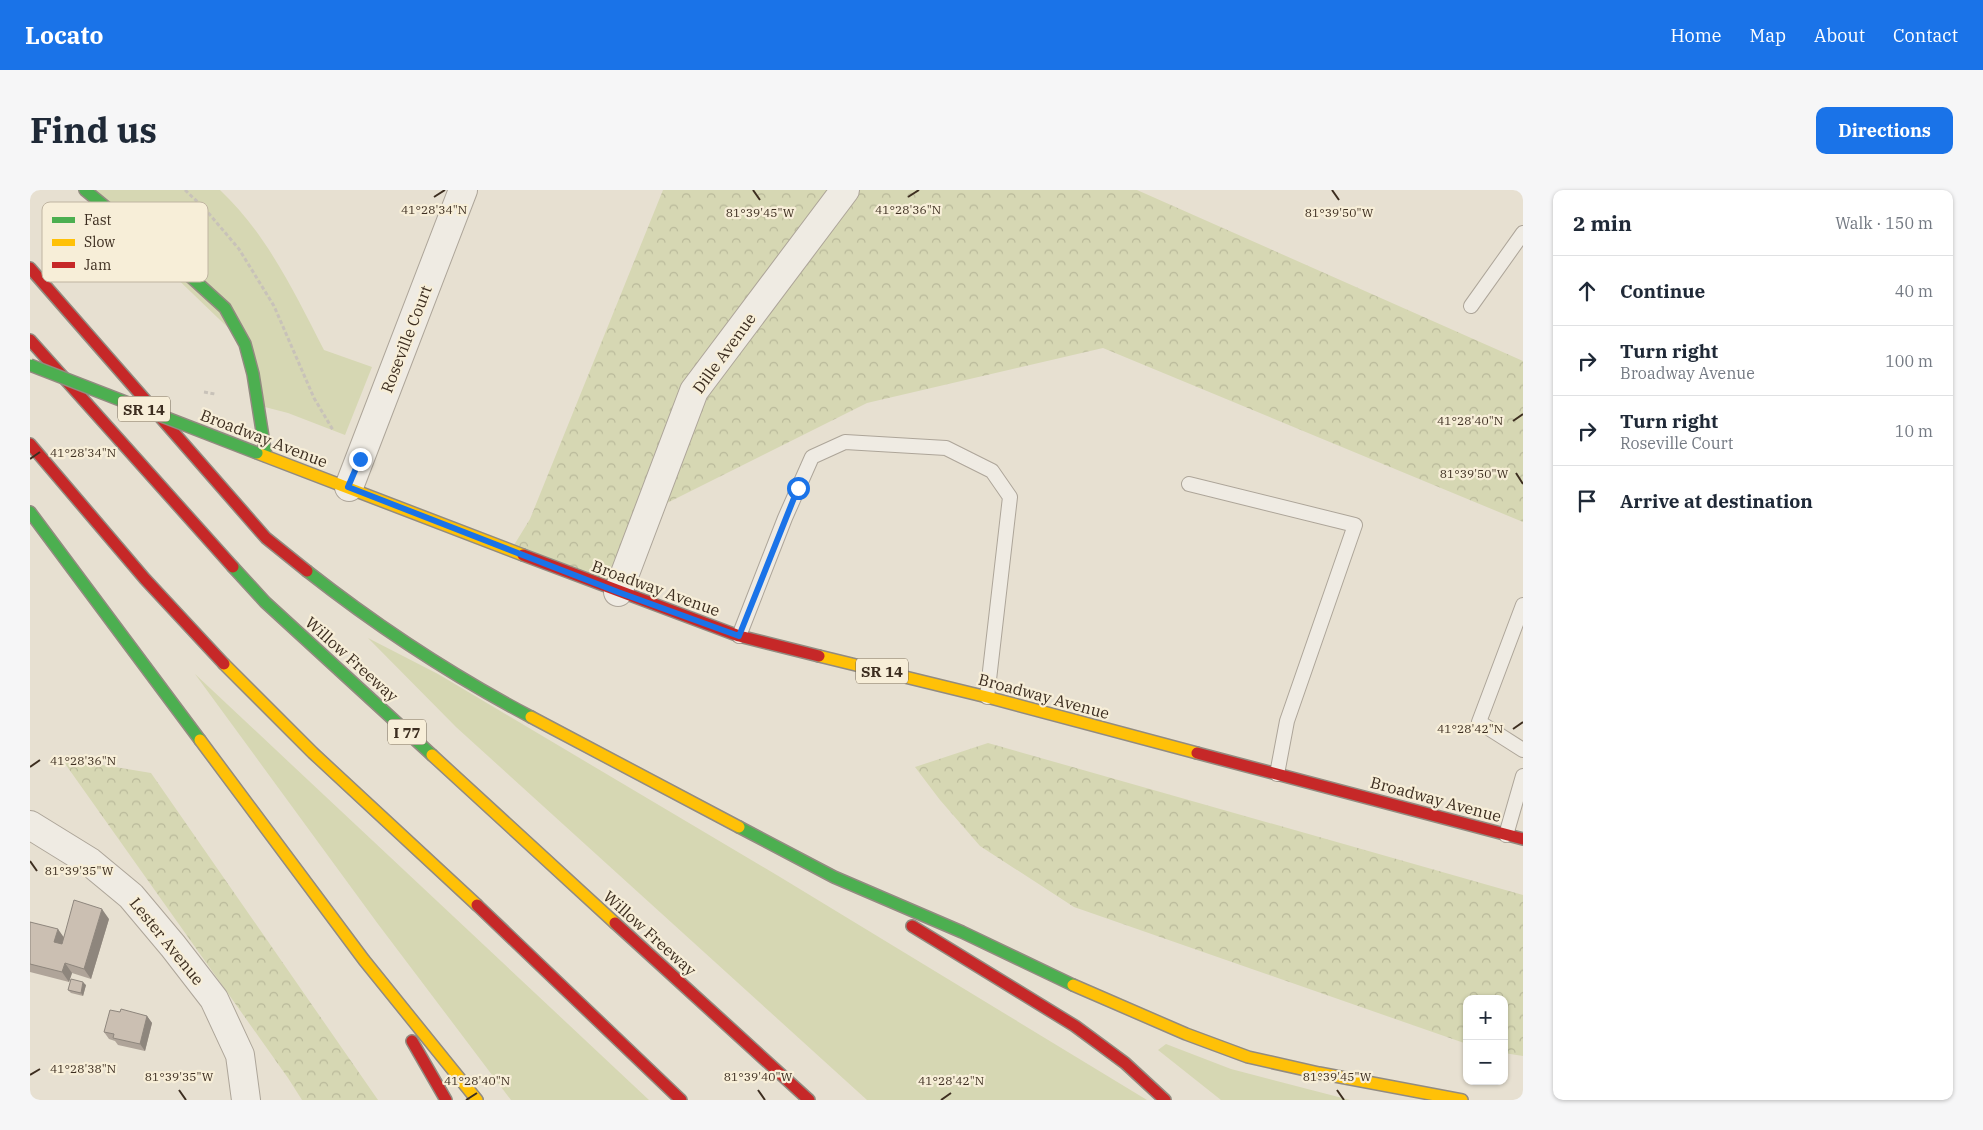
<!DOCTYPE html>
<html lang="en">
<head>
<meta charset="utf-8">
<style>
	body { margin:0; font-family:"IBM Plex Serif",serif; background:#f6f6f7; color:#1f2937 }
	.controls { position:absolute; right:15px; bottom:15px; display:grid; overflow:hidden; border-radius:10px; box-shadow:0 1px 4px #0004 }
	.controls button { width:45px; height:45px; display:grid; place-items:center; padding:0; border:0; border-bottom:1px solid #e0e1e3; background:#fff; color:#1f2937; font:25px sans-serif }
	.stop { position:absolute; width:15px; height:15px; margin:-11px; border:4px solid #1a73e8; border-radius:50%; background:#fff }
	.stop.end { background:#1a73e8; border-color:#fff; box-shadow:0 1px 5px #0008 }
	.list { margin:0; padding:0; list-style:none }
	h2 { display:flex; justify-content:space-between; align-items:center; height:65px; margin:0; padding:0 20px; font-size:21px }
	h2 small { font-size:16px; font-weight:400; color:#747a83 }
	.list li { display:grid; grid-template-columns:32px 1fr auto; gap:15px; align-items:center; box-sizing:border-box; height:70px; padding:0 20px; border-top:1px solid #e0e1e3 }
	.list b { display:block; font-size:19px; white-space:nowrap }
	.list p { margin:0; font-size:16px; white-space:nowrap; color:#747a83 }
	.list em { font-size:16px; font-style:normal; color:#747a83 }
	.icon { flex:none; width:28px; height:28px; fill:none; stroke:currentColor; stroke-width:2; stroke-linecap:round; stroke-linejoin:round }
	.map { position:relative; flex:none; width:1493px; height:910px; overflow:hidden; border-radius:10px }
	header { display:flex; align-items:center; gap:30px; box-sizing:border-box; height:70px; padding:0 25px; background:#1a73e8; color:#fff }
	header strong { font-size:24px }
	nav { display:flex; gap:28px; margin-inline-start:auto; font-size:18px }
	.intro { display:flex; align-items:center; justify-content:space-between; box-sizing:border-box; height:120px; padding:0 30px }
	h1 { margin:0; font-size:35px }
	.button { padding:12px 22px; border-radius:10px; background:#1a73e8; color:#fff; font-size:18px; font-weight:700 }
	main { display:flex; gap:30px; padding:0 30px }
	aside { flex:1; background:#fff; border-radius:10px; box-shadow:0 1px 4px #0004 }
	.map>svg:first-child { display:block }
</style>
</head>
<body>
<header>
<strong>Locato</strong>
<nav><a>Home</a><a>Map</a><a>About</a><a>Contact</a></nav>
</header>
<div class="intro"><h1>Find us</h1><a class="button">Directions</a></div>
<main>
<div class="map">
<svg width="1493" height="910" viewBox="0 0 1493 910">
	<defs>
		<pattern id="forest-crowns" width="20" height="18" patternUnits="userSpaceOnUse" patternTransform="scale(1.25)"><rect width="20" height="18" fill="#d6d7b3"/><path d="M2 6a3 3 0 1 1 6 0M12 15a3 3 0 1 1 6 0" fill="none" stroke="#b9b99a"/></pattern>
	</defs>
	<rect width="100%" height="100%" fill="#e7e0d1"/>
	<path fill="#d6d7b3" d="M 55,0 L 190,0 C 237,44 265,104 294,160 L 342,177 L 315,245 L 258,223 L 227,215 L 215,154 Z
		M 338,448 L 408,484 L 750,687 L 1117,910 L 837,910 L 426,537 Z
		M 165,484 L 619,910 L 481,910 L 348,734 Z
		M 1136,854 L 1201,879 L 1320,910 L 1191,910 L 1128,860 Z"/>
	<path fill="url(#forest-crowns)" d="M 633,0 L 1107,0 L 1493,171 L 1493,332 L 1073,158 L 837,213 L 619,322 L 588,402 L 481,360 L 500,329 Z
		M 958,553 L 1493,705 L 1493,866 L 1474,863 L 1474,809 L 1437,809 L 1437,854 L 1044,717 L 950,656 L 910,610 L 885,577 Z
		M 31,568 L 121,583 L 348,910 L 272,910 L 258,888 Z"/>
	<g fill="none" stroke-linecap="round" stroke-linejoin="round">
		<g stroke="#ada599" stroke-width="16">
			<path id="lane" d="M 1441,116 L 1493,43
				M 1159,294 L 1325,335 L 1257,531 L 1247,584
				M 1493,415 L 1449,532 L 1493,560
				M 709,446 L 755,328 L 782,267 L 815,252 L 916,258 L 962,281 L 980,307 L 957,507
				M 1476,645 L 1493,586"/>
		</g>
		<g stroke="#ada599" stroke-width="30">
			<path id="street" d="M 319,297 L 433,0
				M 588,402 L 664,201 L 815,0
				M 0,635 L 60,672 L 101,706 L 143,756 L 184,809 L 210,865 L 216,910"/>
		</g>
		<g stroke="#928b80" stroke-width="14">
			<path id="fast" d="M 55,0 L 162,88 L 195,118 L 215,154 L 223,184 L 236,266
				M 0,322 L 170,550
				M 203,377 L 235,412 L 402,565
				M 277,381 C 347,436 423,486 501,527
				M 709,637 L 804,687 L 932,742 L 1043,795"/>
		</g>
		<g stroke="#928b80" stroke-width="14">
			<path id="slow" d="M 227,263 L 493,365
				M 789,466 L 957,507 L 1167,563
				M 194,474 L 283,563 L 447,715
				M 501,527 L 709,637
				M 170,550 L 334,770 L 447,910
				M 402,565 L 585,733
				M 1043,795 L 1156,844 L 1218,867 L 1289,883 L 1432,910"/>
		</g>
		<g stroke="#928b80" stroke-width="14">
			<path id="jam" d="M 0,78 L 236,348 L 277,381
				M 0,150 L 203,377
				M 0,254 L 115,389 L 194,474
				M 493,365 L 709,446 L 789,466
				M 1167,563 L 1493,649
				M 447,715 L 651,910
				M 585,733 L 779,910
				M 882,736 L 1045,836 L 1095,873 L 1135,910
				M 382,851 L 416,910"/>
		</g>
		<path stroke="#c8c2b9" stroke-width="3" stroke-dasharray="4 2.5" stroke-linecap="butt" d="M 155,0 L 175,19 L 209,59 L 244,116 L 284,208 L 303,240
			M 174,202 L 185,204"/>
		<use href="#lane" stroke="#efebe3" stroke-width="14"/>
		<use href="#street" stroke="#efebe3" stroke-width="28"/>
		<use href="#fast" stroke="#4caf50" stroke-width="11"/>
		<use href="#slow" stroke="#ffc107" stroke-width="11"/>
		<use href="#jam" stroke="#c62828" stroke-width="11"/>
		<g stroke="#928b80" stroke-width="14" stroke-linecap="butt">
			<path id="fast-bridge" d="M 0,175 L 227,263"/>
		</g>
		<use href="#fast-bridge" stroke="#4caf50" stroke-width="11"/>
	</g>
	<path fill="#afa499" d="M 79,729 L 61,789 L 42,783 L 39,792 L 0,782 L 0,732 L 33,747 Z
		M 56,795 L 53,806 L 41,803 L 38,800 Z
		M 90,822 L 117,826 L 122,833 L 115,861 L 88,855 L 85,851 L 79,849 L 74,842 Z"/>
	<path fill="#8e867d" d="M 72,719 L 79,729 L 61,789 L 54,779 Z
		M 28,739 L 35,749 L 32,762 L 24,752 Z
		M 35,773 L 42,783 L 39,792 L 32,782 Z
		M 53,792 L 56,795 L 53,806 L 51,803 Z
		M 117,826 L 122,833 L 115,861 L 110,854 Z"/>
	<path fill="#cbbfb2" stroke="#8e867d" d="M 44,710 L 72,719 L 54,779 L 35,773 L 32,782 L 0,774 L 0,732 L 28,739 L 24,752 L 32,754 Z
		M 41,789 L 53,792 L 51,803 L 38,800 Z
		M 91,819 L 117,826 L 110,854 L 83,848 L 84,844 L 74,842 L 80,820 L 90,822 Z"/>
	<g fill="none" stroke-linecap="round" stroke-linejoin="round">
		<path stroke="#1a73e8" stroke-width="6" d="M 330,269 L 318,297 L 588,402 L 709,446 L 768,298"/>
	</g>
	<path fill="none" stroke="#3d2e20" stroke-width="2" d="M 723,0 L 730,10M 1302,0 L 1309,10M 404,7 L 415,0M 878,7 L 889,0M 1483,231 L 1493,224M 0,269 L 10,262M 1486,283 L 1493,294M 1483,539 L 1493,532M 0,577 L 10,570M 0,671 L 7,681M 0,885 L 10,879M 149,900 L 156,910M 728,900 L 735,910M 1307,900 L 1314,910M 436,910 L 447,903M 911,910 L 921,903"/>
	<g text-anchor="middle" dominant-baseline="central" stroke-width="4.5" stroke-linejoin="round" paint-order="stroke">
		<g fill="#f7eed8" stroke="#756857" stroke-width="1">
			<rect x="88" y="206.5" width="52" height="25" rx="4"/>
			<rect x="826" y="468.5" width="52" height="25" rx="4"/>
			<rect x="358" y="529.5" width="38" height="25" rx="4"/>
		</g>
		<g font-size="15" font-weight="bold" fill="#3d2e20">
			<text x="114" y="219">SR 14</text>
			<text x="852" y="481">SR 14</text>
			<text x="377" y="542">I 77</text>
		</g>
		<g font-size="16" fill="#3d2e20" stroke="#f7eed8">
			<text transform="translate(376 149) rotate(-69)">Roseville Court</text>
			<text transform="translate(694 163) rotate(-54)">Dille Avenue</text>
			<text transform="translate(234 248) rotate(21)">Broadway Avenue</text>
			<text transform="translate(626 398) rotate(20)">Broadway Avenue</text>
			<text transform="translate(322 469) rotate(42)">Willow Freeway</text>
			<text transform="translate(1014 506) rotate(15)">Broadway Avenue</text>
			<text transform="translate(1406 609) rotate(15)">Broadway Avenue</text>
			<text transform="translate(620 743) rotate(42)">Willow Freeway</text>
			<text transform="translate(137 751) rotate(51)">Lester Avenue</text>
		</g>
	</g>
	<rect x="12" y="12" width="166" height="80" rx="8" fill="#f7eed8" stroke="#bfb4a1" stroke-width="1"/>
	<rect x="22" y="27" width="23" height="6" fill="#4caf50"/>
	<rect x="22" y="49" width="23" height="7" fill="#ffc107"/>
	<rect x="22" y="72" width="23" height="6" fill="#c62828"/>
	<g font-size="14" fill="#3d2e20">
		<text x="54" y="35">Fast</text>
		<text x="54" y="57">Slow</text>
		<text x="54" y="80">Jam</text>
	</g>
	<g font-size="12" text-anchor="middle" fill="#3d2e20" stroke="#f7eed8" stroke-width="4.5" stroke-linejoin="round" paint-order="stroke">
		<text x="404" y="24">41°28'34"N</text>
		<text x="878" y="24">41°28'36"N</text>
		<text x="730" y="27">81°39'45"W</text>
		<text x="1309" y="27">81°39'50"W</text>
		<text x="1440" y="235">41°28'40"N</text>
		<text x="53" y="267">41°28'34"N</text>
		<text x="1444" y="288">81°39'50"W</text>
		<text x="1440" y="543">41°28'42"N</text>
		<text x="53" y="575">41°28'36"N</text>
		<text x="49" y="685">81°39'35"W</text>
		<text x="53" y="883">41°28'38"N</text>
		<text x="149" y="891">81°39'35"W</text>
		<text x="728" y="891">81°39'40"W</text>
		<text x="1307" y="891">81°39'45"W</text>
		<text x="447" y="895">41°28'40"N</text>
		<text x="921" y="895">41°28'42"N</text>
	</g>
</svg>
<div class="controls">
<button>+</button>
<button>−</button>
</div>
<div class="stop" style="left:768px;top:298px"></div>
<div class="stop end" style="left:330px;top:269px"></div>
</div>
<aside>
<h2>2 min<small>Walk · 150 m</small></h2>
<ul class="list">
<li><svg class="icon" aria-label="ahead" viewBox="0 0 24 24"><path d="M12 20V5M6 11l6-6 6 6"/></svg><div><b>Continue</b></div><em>40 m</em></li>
<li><svg class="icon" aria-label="right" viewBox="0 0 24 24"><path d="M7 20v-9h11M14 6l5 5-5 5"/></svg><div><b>Turn right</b><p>Broadway Avenue</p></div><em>100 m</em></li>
<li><svg class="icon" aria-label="right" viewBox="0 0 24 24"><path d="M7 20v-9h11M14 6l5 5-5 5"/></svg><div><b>Turn right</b><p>Roseville Court</p></div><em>10 m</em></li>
<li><svg class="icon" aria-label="arrive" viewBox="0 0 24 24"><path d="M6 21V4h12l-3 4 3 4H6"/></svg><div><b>Arrive at destination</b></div></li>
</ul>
</aside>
</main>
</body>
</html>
